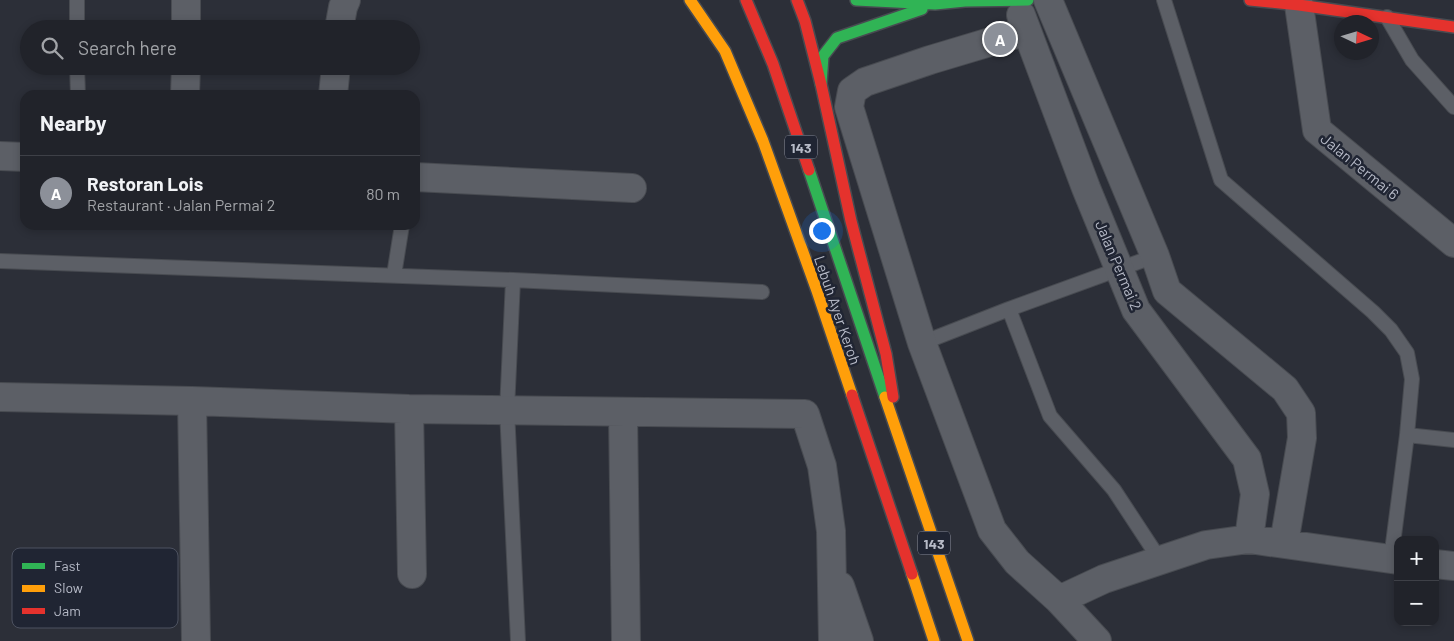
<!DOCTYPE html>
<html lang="en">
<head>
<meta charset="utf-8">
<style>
	body { margin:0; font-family:Barlow,sans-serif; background:#292b32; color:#f1f3f6 }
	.controls { position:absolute; right:15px; bottom:15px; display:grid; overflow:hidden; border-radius:10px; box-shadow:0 2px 8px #0003 }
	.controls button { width:45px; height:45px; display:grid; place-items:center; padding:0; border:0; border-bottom:1px solid #3e4047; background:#21232a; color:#f1f3f6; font:25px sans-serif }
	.compass { position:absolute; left:1334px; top:15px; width:45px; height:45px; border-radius:50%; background:#21232a; box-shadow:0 2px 8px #0003; rotate:94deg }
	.you { position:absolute; left:821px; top:230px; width:18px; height:18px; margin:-12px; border:4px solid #fff; border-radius:50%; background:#1a73e8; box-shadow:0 0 0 8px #1a73e833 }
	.badge { display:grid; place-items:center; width:32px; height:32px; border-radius:50%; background:#8c9099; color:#fff; font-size:16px; font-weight:700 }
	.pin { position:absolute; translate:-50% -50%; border:2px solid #fff; box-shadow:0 1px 5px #0006 }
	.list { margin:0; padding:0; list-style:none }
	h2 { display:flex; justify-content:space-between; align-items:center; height:65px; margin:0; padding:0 20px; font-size:21px }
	h2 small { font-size:16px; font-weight:400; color:#a2a4a8 }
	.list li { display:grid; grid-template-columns:32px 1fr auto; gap:15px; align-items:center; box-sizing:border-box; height:75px; padding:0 20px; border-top:1px solid #3e4047 }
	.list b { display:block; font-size:19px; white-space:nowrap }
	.list p { margin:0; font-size:16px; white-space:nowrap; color:#a2a4a8 }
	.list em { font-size:16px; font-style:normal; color:#a2a4a8 }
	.icon { flex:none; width:28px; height:28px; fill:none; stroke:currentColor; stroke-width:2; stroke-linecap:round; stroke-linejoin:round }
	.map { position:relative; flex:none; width:1454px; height:641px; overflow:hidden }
	.search { position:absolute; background:#21232a; box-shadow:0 2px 8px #0003; left:20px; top:20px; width:400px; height:55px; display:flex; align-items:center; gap:12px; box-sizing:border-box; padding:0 18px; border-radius:28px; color:#a2a4a8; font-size:19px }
	.panel { position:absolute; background:#21232a; box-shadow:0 2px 8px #0003; left:20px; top:90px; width:400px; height:140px; border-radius:15px }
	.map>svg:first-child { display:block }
</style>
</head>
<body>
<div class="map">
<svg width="1454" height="641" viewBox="0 0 1454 641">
	<rect width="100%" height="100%" fill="#2c2f38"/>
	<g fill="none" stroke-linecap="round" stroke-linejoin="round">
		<g stroke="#484b51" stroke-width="16">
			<path id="lane" d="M 77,0 L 77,29
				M 1164,0 L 1221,180 L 1373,312 L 1391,330 L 1407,353 L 1412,379 L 1407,435 L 1391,559
				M 1387,17 L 1412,60 L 1454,107
				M 77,66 L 78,95
				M 0,261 L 513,280
				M 394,275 L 402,225
				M 1009,309 L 1050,416 L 1114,490 L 1160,560
				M 922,343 L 1009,309 L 1155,256
				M 1407,435 L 1454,440
				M 518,641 L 507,410 L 513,280 L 762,292"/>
		</g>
		<g stroke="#484b51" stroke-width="30">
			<path id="street" d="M 1048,0 L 1155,256 L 1167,291 L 1285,389 L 1301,413 L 1302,438 L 1284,543
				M 1299,5 L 1317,130 L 1454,243
				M 1021,15 L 1086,188 L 1136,310 L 1247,459 L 1255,494 L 1249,539
				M 186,29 L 186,0
				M 339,29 L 343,7 L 346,0
				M 1027,31 L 930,60 L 865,82 L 852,91 L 849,107 L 922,343 L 992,530 L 1017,562 L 1059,600 L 1097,641
				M 185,95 L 186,66
				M 333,95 L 336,66
				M 0,156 L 25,157
				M 415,177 L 632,188
				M 0,397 L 192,401 L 409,409 L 805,414 L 822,466 L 831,531 L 833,641
				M 192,401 L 196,641
				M 409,409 L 412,574
				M 623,412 L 626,641
				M 1435,564 L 1454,566
				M 840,586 L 859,641
				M 1059,600 L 1104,579 L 1206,545 L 1249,539 L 1398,560"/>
		</g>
		<g stroke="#484b51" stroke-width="14">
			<path id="fast" d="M 856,0 L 935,4 L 965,1 L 1028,0
				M 821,84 L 823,56 L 837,38 L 922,9
				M 809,170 L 885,397"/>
		</g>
		<g stroke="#484b51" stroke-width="14">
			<path id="slow" d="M 690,0 L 725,51 L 763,141 L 817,291 L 852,395
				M 885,397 L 968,641
				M 912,574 L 934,641"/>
		</g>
		<g stroke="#484b51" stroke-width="14">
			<path id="jam" d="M 746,0 L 773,64 L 809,170
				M 797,0 L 805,21 L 821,84 L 851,221 L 886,354 L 893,397
				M 1250,0 L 1299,5 L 1454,27
				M 852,395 L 912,574"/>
		</g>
		<use href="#lane" stroke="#5c5f66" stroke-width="14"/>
		<use href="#street" stroke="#5c5f66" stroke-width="28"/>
		<use href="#fast" stroke="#30b455" stroke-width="11"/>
		<use href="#slow" stroke="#ff9f0a" stroke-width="11"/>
		<use href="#jam" stroke="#e5322d" stroke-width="11"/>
	</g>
	<g text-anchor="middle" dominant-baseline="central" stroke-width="5" stroke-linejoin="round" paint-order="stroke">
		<g fill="#202533" stroke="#8a8e9b" stroke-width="1">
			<rect x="785" y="135.5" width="32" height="23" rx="4"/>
			<rect x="918" y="531.5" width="32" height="23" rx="4"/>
		</g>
		<g font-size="14" font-weight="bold" fill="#b7bbc8">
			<text x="801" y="147">143</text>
			<text x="934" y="543">143</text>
		</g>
		<g font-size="15" fill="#b7bbc8" stroke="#202533">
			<text transform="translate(1360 166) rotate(39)">Jalan Permai 6</text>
			<text transform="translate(1119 265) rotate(67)">Jalan Permai 2</text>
			<text transform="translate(838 310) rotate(71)">Lebuh Ayer Keroh</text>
		</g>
	</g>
	<rect x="12" y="548" width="166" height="80" rx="8" fill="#202533" stroke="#4d5260" stroke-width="1"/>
	<rect x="22" y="563" width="23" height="6" fill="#30b455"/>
	<rect x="22" y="585" width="23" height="7" fill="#ff9f0a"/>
	<rect x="22" y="608" width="23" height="6" fill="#e5322d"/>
	<g font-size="14" fill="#b7bbc8">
		<text x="54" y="571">Fast</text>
		<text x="54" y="593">Slow</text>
		<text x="54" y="616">Jam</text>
	</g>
</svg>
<div class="controls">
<button>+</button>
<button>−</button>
</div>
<svg class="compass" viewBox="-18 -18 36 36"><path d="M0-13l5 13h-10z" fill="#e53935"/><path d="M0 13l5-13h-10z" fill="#a2a4a8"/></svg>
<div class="you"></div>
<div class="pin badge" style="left:1000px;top:39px">A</div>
<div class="search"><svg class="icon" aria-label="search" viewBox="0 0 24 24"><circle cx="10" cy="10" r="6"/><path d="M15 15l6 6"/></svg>Search here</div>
<section class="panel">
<h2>Nearby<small></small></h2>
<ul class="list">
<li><span class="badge">A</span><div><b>Restoran Lois</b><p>Restaurant · Jalan Permai 2</p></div><em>80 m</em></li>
</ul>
</section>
</div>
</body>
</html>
